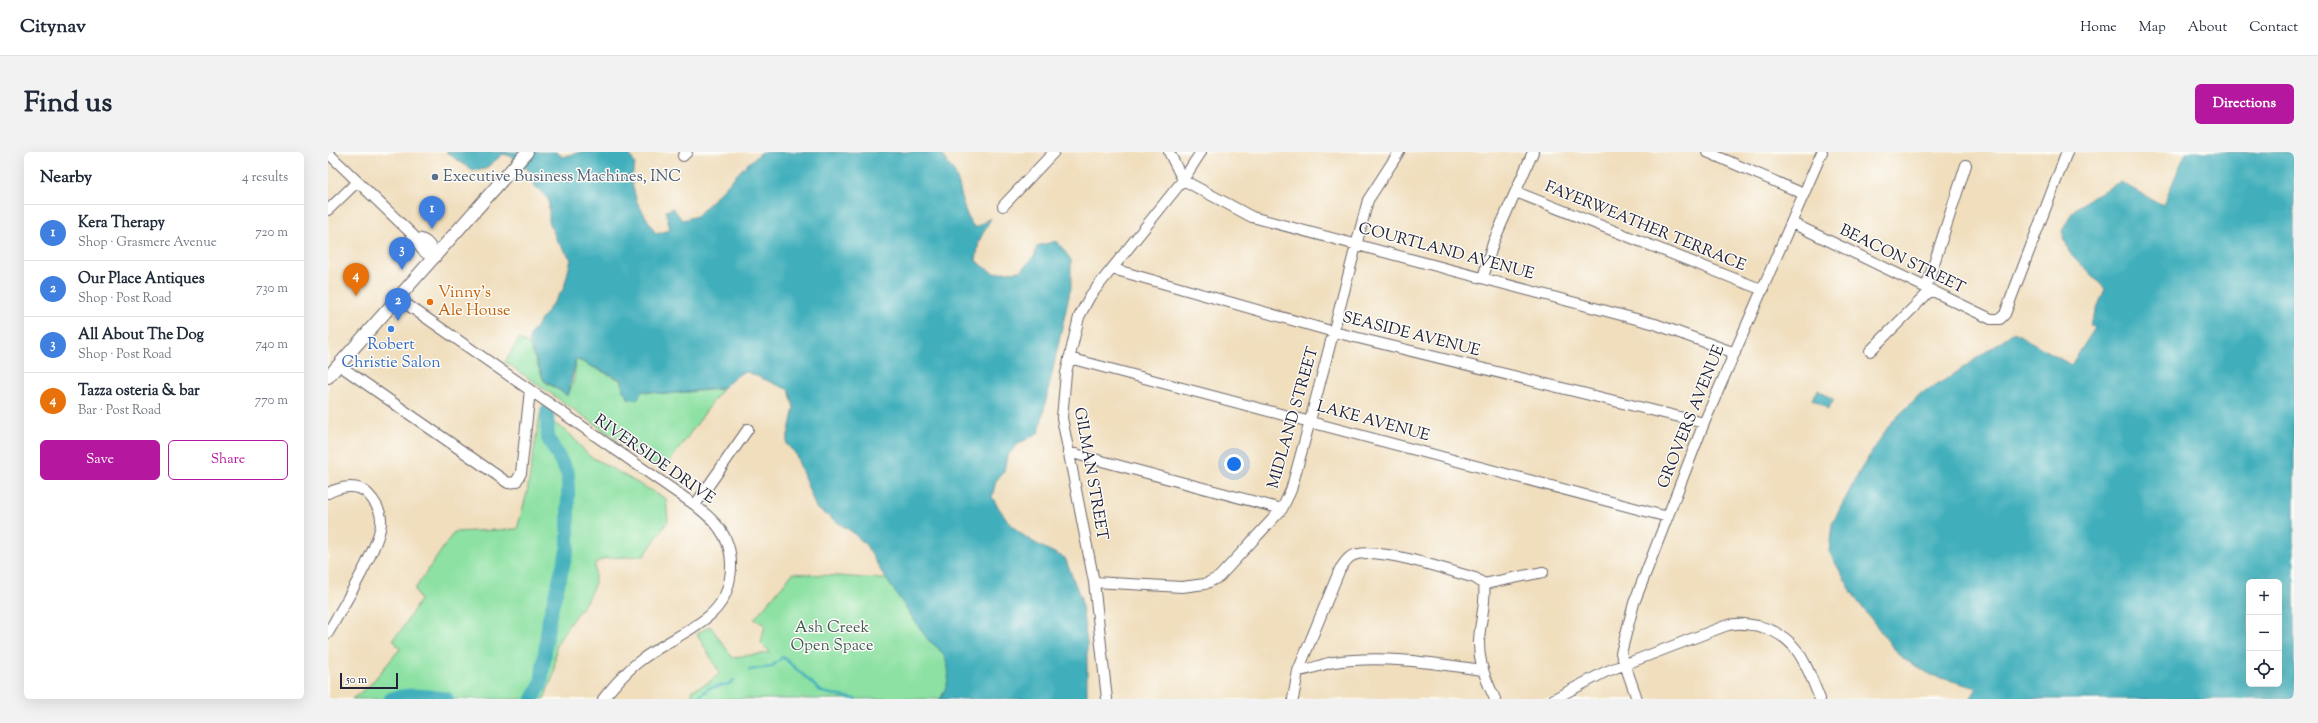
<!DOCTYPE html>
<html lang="en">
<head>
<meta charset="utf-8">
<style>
	body { margin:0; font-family:"Sorts Mill Goudy",serif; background:#f2f2f3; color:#1f2937 }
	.controls { position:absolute; right:12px; bottom:12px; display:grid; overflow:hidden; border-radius:6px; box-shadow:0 4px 16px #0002 }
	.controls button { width:36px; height:36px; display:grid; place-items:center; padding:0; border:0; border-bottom:1px solid #e0e1e3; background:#fff; color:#1f2937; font:20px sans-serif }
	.scale { position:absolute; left:12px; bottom:10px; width:58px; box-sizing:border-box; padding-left:4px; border:2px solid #22223b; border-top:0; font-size:11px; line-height:14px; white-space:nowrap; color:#22223b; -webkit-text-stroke:3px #fdfcf7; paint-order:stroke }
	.you { position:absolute; left:906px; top:312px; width:14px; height:14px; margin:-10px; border:3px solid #fff; border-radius:50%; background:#1a73e8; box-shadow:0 0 0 6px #1a73e833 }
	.badge { display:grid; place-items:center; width:26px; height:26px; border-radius:50%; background:#b5179e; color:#fff; font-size:13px; font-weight:700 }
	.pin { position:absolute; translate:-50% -33px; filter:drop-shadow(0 1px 2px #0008) }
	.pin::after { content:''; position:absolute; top:21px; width:14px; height:12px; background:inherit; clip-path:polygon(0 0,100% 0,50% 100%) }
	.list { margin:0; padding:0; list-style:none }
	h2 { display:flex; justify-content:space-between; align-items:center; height:52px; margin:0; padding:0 16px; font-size:17px }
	h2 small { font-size:13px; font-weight:400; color:#747a83 }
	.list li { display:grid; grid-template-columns:26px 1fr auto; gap:12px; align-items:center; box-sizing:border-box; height:56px; padding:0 16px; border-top:1px solid #e0e1e3 }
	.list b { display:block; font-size:15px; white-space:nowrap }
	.list p { margin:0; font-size:13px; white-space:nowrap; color:#747a83 }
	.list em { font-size:13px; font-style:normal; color:#747a83 }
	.actions { display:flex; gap:8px; padding:12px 16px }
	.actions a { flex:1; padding:9px 0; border:1px solid #b5179e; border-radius:6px; text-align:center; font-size:14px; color:#b5179e }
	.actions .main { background:#b5179e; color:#fff }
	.icon { flex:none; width:22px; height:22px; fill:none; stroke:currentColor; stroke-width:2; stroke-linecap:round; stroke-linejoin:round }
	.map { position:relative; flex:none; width:1966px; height:547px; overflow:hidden; border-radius:6px }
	header { display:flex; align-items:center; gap:24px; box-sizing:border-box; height:56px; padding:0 20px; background:#fff; border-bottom:1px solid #e0e1e3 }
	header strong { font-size:19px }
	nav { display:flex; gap:22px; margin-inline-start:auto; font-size:14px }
	.intro { display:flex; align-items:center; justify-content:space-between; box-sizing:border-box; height:96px; padding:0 24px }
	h1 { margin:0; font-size:28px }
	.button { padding:10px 18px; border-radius:6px; background:#b5179e; color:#fff; font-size:14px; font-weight:700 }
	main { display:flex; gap:24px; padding:0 24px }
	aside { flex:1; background:#fff; border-radius:6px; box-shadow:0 4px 16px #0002 }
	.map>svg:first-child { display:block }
</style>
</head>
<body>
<header>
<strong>Citynav</strong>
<nav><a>Home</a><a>Map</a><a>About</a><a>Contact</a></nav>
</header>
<div class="intro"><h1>Find us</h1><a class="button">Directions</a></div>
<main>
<aside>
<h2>Nearby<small>4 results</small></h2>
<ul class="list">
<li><span class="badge" style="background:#3f7fe0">1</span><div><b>Kera Therapy</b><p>Shop · Grasmere Avenue</p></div><em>720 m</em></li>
<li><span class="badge" style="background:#3f7fe0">2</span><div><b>Our Place Antiques</b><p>Shop · Post Road</p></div><em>730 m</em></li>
<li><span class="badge" style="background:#3f7fe0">3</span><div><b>All About The Dog</b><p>Shop · Post Road</p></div><em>740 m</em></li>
<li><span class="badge" style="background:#e8710a">4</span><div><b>Tazza osteria &amp; bar</b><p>Bar · Post Road</p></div><em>770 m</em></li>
</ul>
<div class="actions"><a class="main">Save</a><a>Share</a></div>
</aside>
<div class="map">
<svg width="1966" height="547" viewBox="0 0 1966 547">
	<rect width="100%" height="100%" fill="#fdfcf7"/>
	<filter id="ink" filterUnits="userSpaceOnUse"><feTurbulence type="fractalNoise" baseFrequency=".025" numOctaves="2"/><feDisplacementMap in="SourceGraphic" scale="8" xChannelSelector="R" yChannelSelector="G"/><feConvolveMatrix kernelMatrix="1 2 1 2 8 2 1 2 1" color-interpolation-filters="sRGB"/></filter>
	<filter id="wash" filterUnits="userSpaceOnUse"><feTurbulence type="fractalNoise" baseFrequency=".012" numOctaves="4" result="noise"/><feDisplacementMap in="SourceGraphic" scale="16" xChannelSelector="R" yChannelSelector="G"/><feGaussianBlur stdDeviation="0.9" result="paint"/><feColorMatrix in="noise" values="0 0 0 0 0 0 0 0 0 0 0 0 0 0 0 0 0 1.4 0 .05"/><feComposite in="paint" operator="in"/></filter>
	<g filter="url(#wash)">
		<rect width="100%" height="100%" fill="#f0debd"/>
		<path fill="#8ce1a3" stroke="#57826f" d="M 191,187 L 201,193 L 216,229 L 240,244 L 246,227 L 248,207 L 294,229 L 295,239 L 298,240 L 300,246 L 309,248 L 314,239 L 338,242 L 394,237 L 335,319 L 177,210 Z
			M 212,262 L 242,282 L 260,303 L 338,347 L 340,369 L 316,404 L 278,406 L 267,411 L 267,431 L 258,450 L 246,465 L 228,493 L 226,522 L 216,547 L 24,547 L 41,534 L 72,497 L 65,487 L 74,477 L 92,448 L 87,437 L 126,380 L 189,377 L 199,341 Z
			M 465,421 L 567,428 L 627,517 L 620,547 L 361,547 L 366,537 L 380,531 L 392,521 L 369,482 L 382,474 L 405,506 C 417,502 430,504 442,500 L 433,491 L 437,473 L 426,467 Z"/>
		<path fill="#3fafbb" stroke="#30687b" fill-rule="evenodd" d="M 118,0 L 228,0 L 235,5 L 253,0 L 300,0 L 307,12 L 303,28 L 309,50 L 328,82 L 342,78 L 338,59 L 345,56 L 354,68 L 369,64 L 418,13 L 434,0 L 614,0 C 616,10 624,15 628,24 C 635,42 634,61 647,76 L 663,66 L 651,89 L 648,109 L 665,121 L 693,119 L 707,103 L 709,94 L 729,89 L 743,108 L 743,135 L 711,280 L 689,293 L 679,304 L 676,319 L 668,329 L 664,345 C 686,382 699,388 737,406 L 753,447 L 759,491 L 759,547 L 612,547 C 626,525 623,503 600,488 L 556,424 L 538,393 L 523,379 L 488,356 L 467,301 L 458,292 L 466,256 L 461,238 L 419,220 L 413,221 L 394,236 L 338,242 L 314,239 L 309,248 L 300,246 L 298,240 L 295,239 L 294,228 L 248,207 L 240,244 L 216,228 L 201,190 L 202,183 L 236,136 L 243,107 L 229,89 L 221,69 L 221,53 L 220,47 L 206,33 L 203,20 L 182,4 L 175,2 L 157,17 L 145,19 Z
			M 1858,0 L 1966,0 L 1966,547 L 1642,547 L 1649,536 L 1603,523 L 1574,506 L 1563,493 L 1528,447 L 1501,400 L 1504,372 L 1533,317 L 1562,272 L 1592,242 L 1622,225 L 1686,180 L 1743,213 L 1767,176 L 1762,173 L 1777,137 L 1741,100 L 1734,79 L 1745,59 L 1763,45 L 1792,30 L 1835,53 ZM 1921,430 L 1951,430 L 1951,532 L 1921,532 Z
			M 1490,238 L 1506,248 L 1500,257 L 1484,247 Z"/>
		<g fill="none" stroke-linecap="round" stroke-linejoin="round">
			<path stroke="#3fafbb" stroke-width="2.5" d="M 421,518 L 443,515 L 455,505 L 494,540 L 527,547
				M 369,547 L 381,536 L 401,532 L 406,528"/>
			<path stroke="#3fafbb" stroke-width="14" d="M 63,547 C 81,541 101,544 119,547
				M 205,547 L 213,532 L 221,467 L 240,395 L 240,322 L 220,286 L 219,259"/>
		</g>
	</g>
	<g filter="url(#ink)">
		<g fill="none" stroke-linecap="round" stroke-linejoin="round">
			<g stroke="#6a6468" stroke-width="12">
				<path id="minor" d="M 841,0 L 855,28 L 924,65 L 1327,172 L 1407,201
					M 1379,0 L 1476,42
					M 0,1 L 88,86 C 91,97 97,102 107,106
					M 355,4 L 359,0
					M 1188,40 L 1435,138
					M 675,54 L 726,0
					M 0,58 L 29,30
					M 1464,71 L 1663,167 L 1672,167 L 1677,162 L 1739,0
					M 88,86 C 100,87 104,95 107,106
					M 785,117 L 1006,180 L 1376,271
					M 1155,126 L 1165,91 L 1205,0
					M 1598,136 L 1638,13
					M 71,147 L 367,353 C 375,360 385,367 391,376 C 410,401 406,442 382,463 C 361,481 335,491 313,508 C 298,519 287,532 275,547
					M 1542,199 L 1603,138
					M 741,206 L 1340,365
					M 11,213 L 180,331 L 188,330 L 193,321 L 202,238
					M 740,300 L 954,357
					M 0,341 C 12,335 29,331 40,342 C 46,348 53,359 53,368 C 55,390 12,459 0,481
					M 367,353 L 420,277
					M 766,430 L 854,435 L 877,432 L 891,425 L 954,357 L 963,338 L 982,269 L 1040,48 L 1071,0
					M 1156,432 L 1215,420
					M 970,519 C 983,518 993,512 1006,510 C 1055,503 1104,511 1154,518
					M 779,547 L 766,430 L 734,266 L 738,221 L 751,165 L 762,144 L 855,28 L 873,0
					M 965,547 L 970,519 L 1012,417 C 1015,413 1018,408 1022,405 C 1043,391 1121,419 1147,426 L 1156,432 C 1158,449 1154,462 1152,478 C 1148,505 1156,524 1167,547
					M 1226,547 L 1277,520 L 1397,474 C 1408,470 1418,472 1430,474 C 1470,483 1478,513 1492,547
					M 1309,547 L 1293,501 L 1306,451 L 1376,271 L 1494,0"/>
			</g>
			<g stroke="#6a6468" stroke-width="14">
				<path id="major" d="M 0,225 L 199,0"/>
			</g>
			<use href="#minor" stroke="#fff" stroke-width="10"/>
			<use href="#major" stroke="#fff" stroke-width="12"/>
		</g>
	</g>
	<circle fill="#5c6f8a" stroke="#fdfcf7" stroke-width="1.5" cx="107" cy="25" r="4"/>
	<circle fill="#e8710a" stroke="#fdfcf7" stroke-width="1.5" cx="102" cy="150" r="4"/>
	<circle fill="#3f7fe0" stroke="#fdfcf7" stroke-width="1.5" cx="63" cy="177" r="4"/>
	<g text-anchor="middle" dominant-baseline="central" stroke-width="3" stroke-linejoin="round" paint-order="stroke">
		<g font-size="16" fill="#4e5e75" stroke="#fdfcf7" text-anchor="start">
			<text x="115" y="25">Executive Business Machines, INC</text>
		</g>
		<g font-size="16" fill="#22223b" stroke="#fdfcf7">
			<text transform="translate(1317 75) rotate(22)">FAYERWEATHER TERRACE</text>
			<text transform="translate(1118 100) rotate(15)">COURTLAND AVENUE</text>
			<text transform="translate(1574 108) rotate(26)">BEACON STREET</text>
			<text transform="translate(1083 183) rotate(14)">SEASIDE AVENUE</text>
			<text transform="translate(1364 265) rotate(-68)">GROVERS AVENUE</text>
			<text transform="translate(966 266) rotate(-74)">MIDLAND STREET</text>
			<text transform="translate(1045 270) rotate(15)">LAKE AVENUE</text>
			<text transform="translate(326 308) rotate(35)">RIVERSIDE DRIVE</text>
			<text transform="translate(762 322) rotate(80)">GILMAN STREET</text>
		</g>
		<g font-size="16" fill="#c56008" stroke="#fdfcf7" text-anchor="start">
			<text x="110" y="141">Vinny's<tspan x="110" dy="18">Ale House</tspan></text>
		</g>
		<g font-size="16" fill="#366cbe" stroke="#fdfcf7">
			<text x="63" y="193">Robert<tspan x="63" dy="18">Christie Salon</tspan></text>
		</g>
		<g font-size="16" fill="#425b5a" stroke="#fdfcf7">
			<text x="504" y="476">Ash Creek<tspan x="504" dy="18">Open Space</tspan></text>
		</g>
	</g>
</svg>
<div class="controls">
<button>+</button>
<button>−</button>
<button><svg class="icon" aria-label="locate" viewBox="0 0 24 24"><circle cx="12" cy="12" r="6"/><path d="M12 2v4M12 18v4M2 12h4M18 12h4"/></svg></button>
</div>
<div class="scale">50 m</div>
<div class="you"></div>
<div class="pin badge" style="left:104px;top:77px;background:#3f7fe0">1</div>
<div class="pin badge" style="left:70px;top:169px;background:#3f7fe0">2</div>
<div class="pin badge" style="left:74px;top:118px;background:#3f7fe0">3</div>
<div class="pin badge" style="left:28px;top:144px;background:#e8710a">4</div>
</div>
</main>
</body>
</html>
